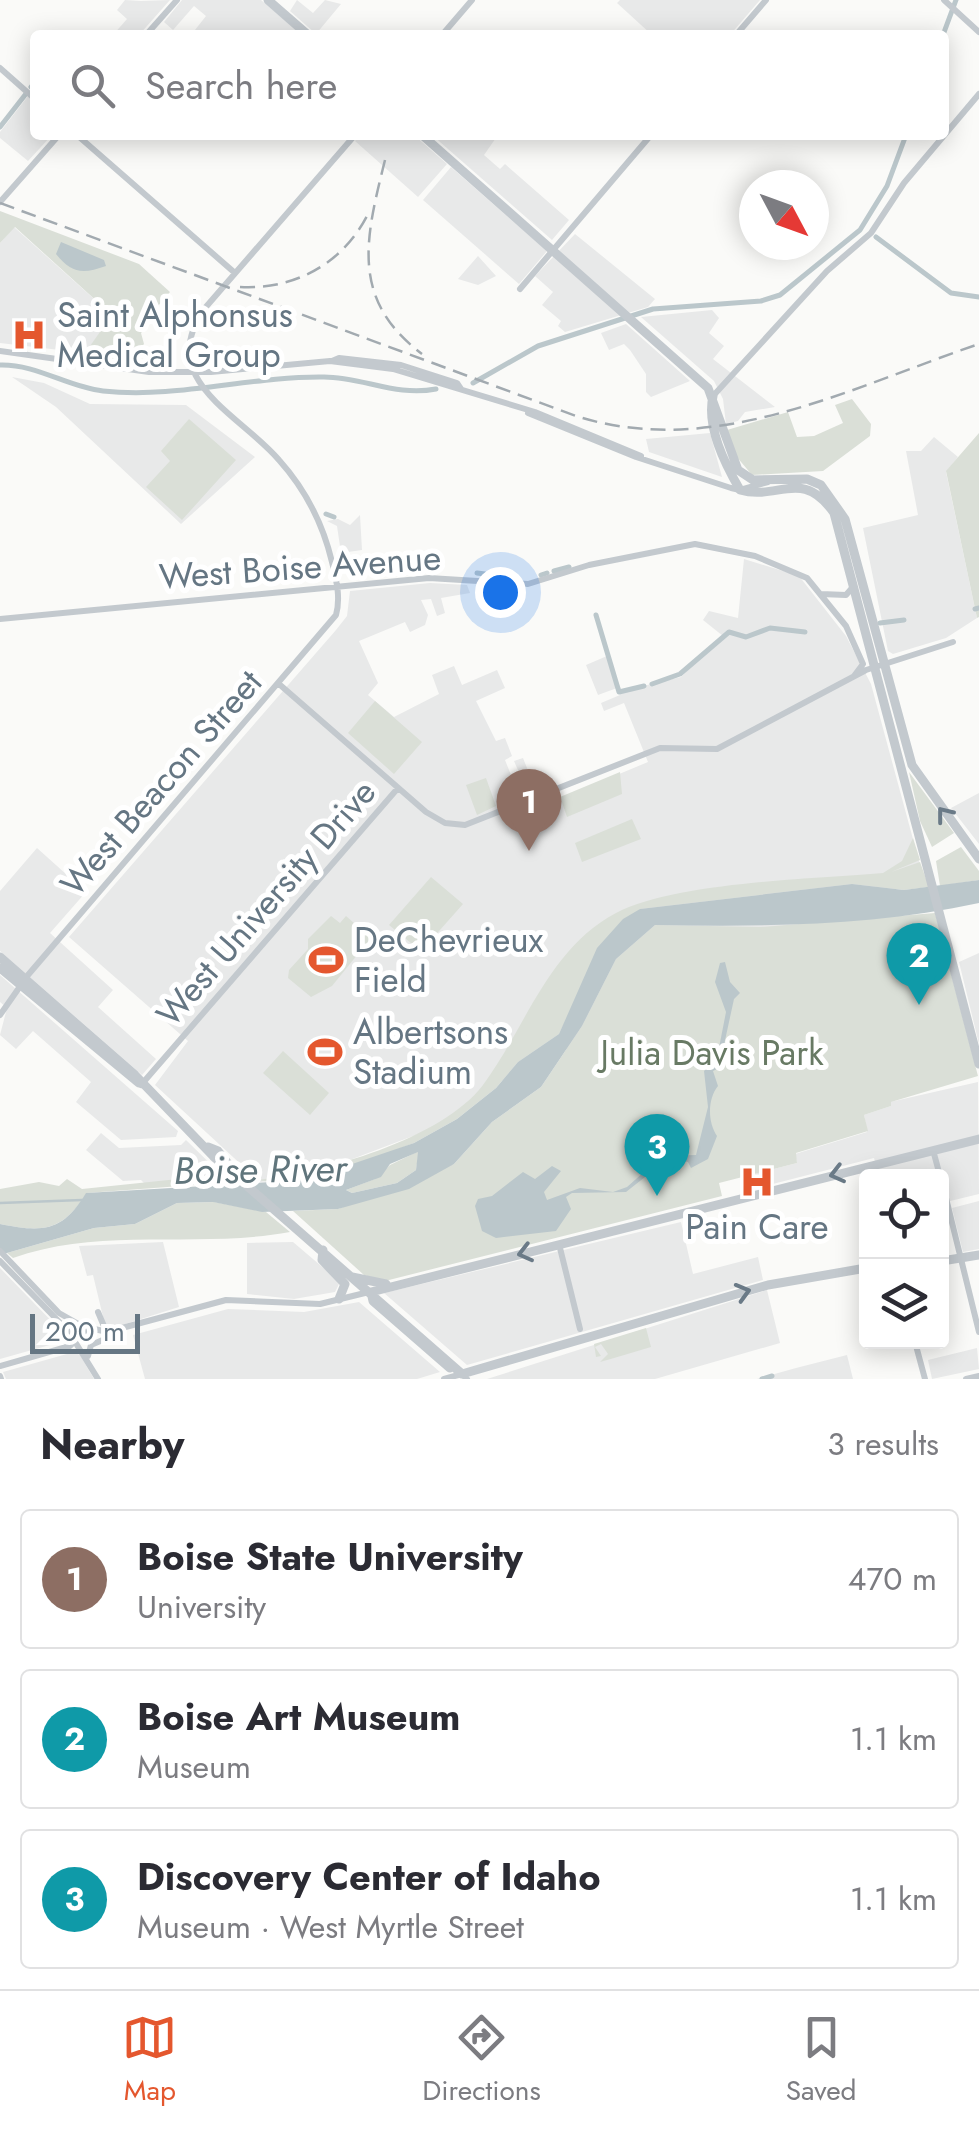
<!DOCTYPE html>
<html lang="en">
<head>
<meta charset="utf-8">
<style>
	body { margin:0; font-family:Jost,sans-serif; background:#f7f7f7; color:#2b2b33 }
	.controls { position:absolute; right:30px; bottom:30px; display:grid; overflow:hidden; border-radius:10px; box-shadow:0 5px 25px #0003 }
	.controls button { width:90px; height:90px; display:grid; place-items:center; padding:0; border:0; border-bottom:2px solid #e1e1e2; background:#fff; color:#2b2b33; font:50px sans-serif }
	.compass { position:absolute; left:739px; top:170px; width:90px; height:90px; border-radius:50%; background:#fff; box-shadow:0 5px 25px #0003; rotate:131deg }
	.scale { position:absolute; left:30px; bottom:25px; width:110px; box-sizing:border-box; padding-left:10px; border:5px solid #657683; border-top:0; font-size:28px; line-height:35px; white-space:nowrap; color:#657683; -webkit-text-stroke:8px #fff; paint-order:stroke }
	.you { position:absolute; left:500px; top:592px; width:35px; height:35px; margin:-25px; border:8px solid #fff; border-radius:50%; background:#1a73e8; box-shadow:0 0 0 15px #1a73e833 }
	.badge { display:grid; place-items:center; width:65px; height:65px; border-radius:50%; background:#e4572e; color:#fff; font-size:32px; font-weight:700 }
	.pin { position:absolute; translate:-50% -82px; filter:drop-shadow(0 2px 5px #0008) }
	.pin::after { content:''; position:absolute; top:52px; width:35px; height:30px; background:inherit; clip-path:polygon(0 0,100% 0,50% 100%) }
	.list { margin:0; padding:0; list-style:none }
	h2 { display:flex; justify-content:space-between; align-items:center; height:130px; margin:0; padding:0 40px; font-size:42px }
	h2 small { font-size:32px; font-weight:400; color:#7c7c81 }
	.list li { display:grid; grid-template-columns:65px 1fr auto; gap:30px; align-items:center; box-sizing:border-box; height:140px; margin:0 20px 20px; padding:0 20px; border:2px solid #e1e1e2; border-radius:10px }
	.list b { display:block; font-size:38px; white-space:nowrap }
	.list p { margin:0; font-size:32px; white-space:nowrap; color:#7c7c81 }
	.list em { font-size:32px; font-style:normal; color:#7c7c81 }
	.icon { flex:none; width:55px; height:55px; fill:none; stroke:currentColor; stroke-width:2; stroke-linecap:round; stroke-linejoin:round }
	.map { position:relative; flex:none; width:979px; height:1379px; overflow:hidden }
	.search { position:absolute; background:#fff; box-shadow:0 5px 25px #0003; left:30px; right:30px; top:30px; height:110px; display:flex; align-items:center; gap:25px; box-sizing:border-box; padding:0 35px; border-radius:10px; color:#7c7c81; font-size:38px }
	.sheet { height:610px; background:#fff }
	nav { display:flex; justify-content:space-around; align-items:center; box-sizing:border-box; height:140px; border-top:2px solid #e1e1e2; background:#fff; font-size:28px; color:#7c7c81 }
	nav a { display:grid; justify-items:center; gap:5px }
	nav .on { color:#e4572e }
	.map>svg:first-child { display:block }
</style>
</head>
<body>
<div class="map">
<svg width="979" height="1379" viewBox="0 0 979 1379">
	<rect width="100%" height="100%" fill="#fafaf8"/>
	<path fill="#e8e9e9" d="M 125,0 L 141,1 L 170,0 L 139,35 L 113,35 L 127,19 L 117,10 Z
		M 182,0 L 261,0 L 302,35 L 191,35 L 206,16 L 194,6 L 173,30 L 164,22 Z
		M 297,0 L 313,13 L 325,0 L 341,4 L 316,34 L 290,11 Z
		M 620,0 L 760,0 L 730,35 L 652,35 L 617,3 Z
		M 28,96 L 35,102 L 35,135 L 52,135 L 28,161 L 0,138 L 0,132 Z
		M 360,135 L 414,135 L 447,164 L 418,197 L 355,141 Z
		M 432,135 L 498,135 L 484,155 L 500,169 L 505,164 L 569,220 L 552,240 Z
		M 451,167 L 547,251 L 519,284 L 423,200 Z
		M 14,227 L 113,316 L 85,353 L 0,343 L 0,243 Z
		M 575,234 L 655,299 L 648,307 L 565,332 L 558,326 L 561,321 L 542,305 L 553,292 L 535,276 Z
		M 478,256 L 496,276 L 478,285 L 458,279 Z
		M 712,310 L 719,318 L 709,333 L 724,346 L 713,359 L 775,407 L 745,412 L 738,421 L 726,424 L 723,399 L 714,381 L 641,317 Z
		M 626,324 L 690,381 L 651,397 L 646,392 L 646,374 L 630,350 L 624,344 L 609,350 L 601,333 Z
		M 12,377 L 44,383 L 90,404 L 186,405 L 255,457 L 181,524 L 56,407 Z
		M 710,433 L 722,477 L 649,452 L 646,439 Z
		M 934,437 L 958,457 L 946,472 L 977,618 L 946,638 L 893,654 L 888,651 L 863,528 L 918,515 L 906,451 L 921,451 Z
		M 360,515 L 362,550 L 341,553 L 337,526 L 327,521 L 338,519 L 350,525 Z
		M 744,559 L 799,576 L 846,636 L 871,684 L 923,876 L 489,1087 L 450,1122 L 305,1177 L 260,1182 L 155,1085 L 188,1041 L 69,937 L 336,630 L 347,616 L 350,591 L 430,583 L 467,585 L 470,593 L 441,598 L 445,613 L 437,616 L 431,599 L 421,600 L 428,615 L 425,625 L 410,632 L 405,622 L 359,641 L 378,683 L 368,695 L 394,717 L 439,694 L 432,675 L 454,666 L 462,685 L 497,670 L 505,688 L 476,701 L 496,741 L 505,738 L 512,756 L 505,760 L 513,780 L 521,777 L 514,761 L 523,758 L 529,773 L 538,770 L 552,802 L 648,762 L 624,703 L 604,711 L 601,703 L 620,695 L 617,688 L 598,695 L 586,665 L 607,656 L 622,691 L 681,677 L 723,636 L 703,620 L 709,611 L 738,618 Z
		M 979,793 L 979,844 L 951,808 Z
		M 37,848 L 86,892 L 50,933 L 113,990 L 98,1007 L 156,1059 L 142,1075 L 0,951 L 0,891 Z
		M 979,953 L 979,1044 L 959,962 Z
		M 0,975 L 178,1131 L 176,1137 L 121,1140 L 76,1102 L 91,1082 L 33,1031 L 16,1049 L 0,1035 L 7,1008 L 0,1002 Z
		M 978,1082 L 979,1194 L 942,1203 L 942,1176 L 879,1176 L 874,1158 L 749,1190 L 746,1176 L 797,1163 L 795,1154 L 867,1132 L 864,1115 L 891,1106 L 890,1102 Z
		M 101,1133 L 119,1148 L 181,1145 L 186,1140 L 230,1183 L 146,1185 L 141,1180 L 123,1181 L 86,1150 Z
		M 979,1201 L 979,1249 L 963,1252 L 952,1208 Z
		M 681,1222 L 693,1274 L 758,1257 L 763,1280 L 467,1365 L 384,1293 Z
		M 163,1242 L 179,1307 L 122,1325 L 105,1325 L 93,1275 L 87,1276 L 79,1246 Z
		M 293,1242 L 340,1282 L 335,1292 L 294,1299 L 247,1294 L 247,1243 Z
		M 0,1268 L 65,1335 L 64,1341 L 0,1359 Z
		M 767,1290 L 780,1343 L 655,1379 L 487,1379 Z
		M 359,1302 L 440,1372 L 417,1379 L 145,1379 L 133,1335 L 228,1309 L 304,1312 Z
		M 977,1348 L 979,1369 L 932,1379 L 928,1360 Z
		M 74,1352 L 80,1355 L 94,1379 L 6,1379 L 3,1372 Z
		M 847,1355 L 853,1379 L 757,1379 L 796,1368 Z"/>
	<path fill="#dadfd7" d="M 0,211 L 139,264 L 170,292 L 153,312 L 156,316 L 141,333 L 144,344 L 128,362 L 85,353 L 112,315 L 15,227 L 0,243 Z
		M 852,399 L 871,424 L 870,436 L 823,471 L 752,475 L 736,456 L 727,430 L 788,412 L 797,437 L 814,436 L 843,423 L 835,405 Z
		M 189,419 L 236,460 L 182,520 L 146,487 L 170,461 L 161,451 Z
		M 979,433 L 979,617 L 977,618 L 946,471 Z
		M 375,701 L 422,742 L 394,774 L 348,733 Z
		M 620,772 L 622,794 L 567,817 L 560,797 Z
		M 909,772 L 954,833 L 932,847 L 920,821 Z
		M 486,778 L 496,806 L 477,815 L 466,785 Z
		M 632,819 L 641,839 L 582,862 L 575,843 Z
		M 913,838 L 920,860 L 891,872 L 920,862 L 929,887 L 904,890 L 852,884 L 640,909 L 573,1005 L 559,1034 L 518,1062 L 496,1088 L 457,1119 L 414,1143 L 327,1176 L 277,1183 L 257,1180 C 323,1173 442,1139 483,1085 C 526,1027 548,949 616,913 C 676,882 812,879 883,873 L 902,861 Z
		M 961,847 L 979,871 L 979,880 L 940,886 L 936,861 Z
		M 431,877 L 463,904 L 424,948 L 417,948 L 389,925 Z
		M 935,913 L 978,1076 L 891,1102 L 891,1106 L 864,1115 L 868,1131 L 796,1153 L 797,1163 L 719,1183 L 722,1196 L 385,1281 L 364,1275 L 293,1211 L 338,1209 L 454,1164 L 492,1122 L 541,1087 L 582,1026 L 616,959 L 655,925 L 761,927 Z
		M 331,916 L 340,923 L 346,916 L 371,938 L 332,986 L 311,997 L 288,978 L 289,970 L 308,949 L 308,939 Z
		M 283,1051 L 329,1093 L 310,1115 L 263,1073 Z
		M 419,1151 L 416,1170 L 397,1183 L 352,1193 L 346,1190 L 375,1179 L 390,1165 Z
		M 207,1176 L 221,1183 L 87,1193 C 62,1231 44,1233 0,1224 L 0,1189 L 39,1182 L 59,1186 L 67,1179 L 82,1189 Z
		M 214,1202 L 266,1212 L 290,1232 C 199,1249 102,1226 13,1258 L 7,1253 L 94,1228 L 135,1224 L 177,1203 Z
		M 646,1328 L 651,1347 C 634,1352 618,1357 600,1362 L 608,1354 L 601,1344 L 595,1347 L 601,1356 L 596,1357 L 594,1344 Z"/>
	<path fill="#bbc7cb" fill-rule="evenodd" d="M 61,242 L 104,260 L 106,266 C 83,274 72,274 56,254 Z
		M 979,880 L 979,903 C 875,926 763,927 655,925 L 616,959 L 582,1026 L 541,1087 L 492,1122 L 454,1164 L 409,1189 L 338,1209 L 262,1212 L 213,1202 L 177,1203 L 135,1224 L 94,1228 L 0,1255 L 0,1224 C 44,1233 63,1231 86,1193 L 305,1180 L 414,1143 L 457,1119 L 496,1088 L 518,1062 L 559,1034 L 597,948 L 623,919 L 640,909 L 852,884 L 904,890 ZM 418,1152 L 416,1170 L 397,1183 L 352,1193 L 346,1190 L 381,1177 L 390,1164 Z
		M 725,962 L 730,982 L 740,993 L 734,999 L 719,1068 L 713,1071 L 718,1086 C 708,1098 707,1121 717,1136 L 708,1159 L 691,1168 L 688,1162 L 669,1158 L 626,1192 L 572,1193 L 566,1197 L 571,1209 L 556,1231 L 496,1238 L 482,1231 L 475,1206 L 478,1199 L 492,1196 L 523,1172 L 535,1179 L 552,1166 L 561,1171 L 544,1192 L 547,1200 L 580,1188 L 613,1192 L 627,1187 L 662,1156 L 696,1155 L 708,1107 L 704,1071 L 717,1058 L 726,1012 L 715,982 L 720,963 Z"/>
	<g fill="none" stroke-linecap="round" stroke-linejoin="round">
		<path stroke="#bbc7cb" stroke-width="2.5" d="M 0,1203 L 82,1200"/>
		<path stroke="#bbc7cb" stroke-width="5" d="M 943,35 L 956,0
			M 31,87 L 35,82
			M 0,127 L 25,95
			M 876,237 L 951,293 L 979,297
			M 0,365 C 37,364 67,387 103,391 C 177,399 250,376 324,377 C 363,377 396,397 436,389
			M 473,383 L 538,346 L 653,309 L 761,301 L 780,295 L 860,230 L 887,186 L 906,135
			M 326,514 L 334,517
			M 554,571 L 569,567
			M 477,573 L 485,574
			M 541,575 L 547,573
			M 975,609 L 979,608
			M 596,615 L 619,692 L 644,686
			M 880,623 L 904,620
			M 652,684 L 680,674 L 729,632 L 746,637 L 770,628 L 805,632
			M 895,1345 L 901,1342
			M 762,1379 L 772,1376"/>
		<path stroke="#c3c9ce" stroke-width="6" d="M 944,0 L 979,32
			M 146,35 L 177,0
			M 442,35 L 472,0
			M 736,35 L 766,0
			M 0,68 L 35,99
			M 77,135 L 235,273
			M 0,202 L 59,135
			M 520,289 L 651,135
			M 0,351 L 149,372 L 211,372 L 330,361 L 393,369 L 535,412 L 641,456
			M 332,361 L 339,358 L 401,365 L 457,383 L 461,389
			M 713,396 L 827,271 L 871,233 L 904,183 L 979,94
			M 528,413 L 636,457 L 731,488 L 740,490 L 768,482
			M 821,594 L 846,595 L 852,588
			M 0,619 L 429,578 L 528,584 L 589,565 L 695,544 L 755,556 L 807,578 L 846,626 L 863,664 L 854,676
			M 279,684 L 426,812 L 445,823 L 465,825 L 660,748 L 717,749 L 866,670 L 953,642
			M 0,1015 L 28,975 L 336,615 C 341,597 336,579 332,562 C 323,524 305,489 279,460 C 240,414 154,380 205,308 L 355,135
			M 141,1085 L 398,788
			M 933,1150 L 940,1176
			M 871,1166 L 874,1176
			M 942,1182 L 979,1332
			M 559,1244 L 580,1329
			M 0,1251 L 59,1313 L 82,1326 L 107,1332 L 226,1300 L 320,1304 L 369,1292
			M 0,1261 L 69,1332 L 98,1379
			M 98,1312 L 106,1331
			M 915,1342 L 925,1379
			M 88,1356 L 91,1345 L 119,1333
			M 0,1366 L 70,1346 L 88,1328
			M 0,1376 L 1,1379
			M 444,1379 L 462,1374 L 467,1379
			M 966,1379 L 979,1376"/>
		<path stroke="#c3c9ce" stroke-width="9" d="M 268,0 L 308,35
			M 422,135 L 708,388 L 738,470 L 753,480 L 807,479 L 821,485 L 845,519 L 912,765 L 979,859
			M 713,396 C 706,427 725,464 740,490 C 778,501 802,467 834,513 L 979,1064
			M 0,957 L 135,1075 L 213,1156 L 462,1374
			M 0,968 L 139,1083
			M 208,1147 L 218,1151 L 234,1171
			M 323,1250 L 322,1260 L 345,1284 L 339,1299
			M 942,1261 L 979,1255
			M 352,1277 L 386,1284
			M 371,1292 L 979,1139
			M 371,1292 L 373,1301 L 450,1368
			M 462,1374 L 768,1285 L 866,1268"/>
		<path stroke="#a2aab0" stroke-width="2.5" stroke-dasharray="15 8" stroke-linecap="butt" d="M 385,160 C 366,237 349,299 422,354
			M 0,203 L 576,416 C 714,460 849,388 979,344
			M 240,287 C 294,290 342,264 367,216"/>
	</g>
	<defs><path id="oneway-chevron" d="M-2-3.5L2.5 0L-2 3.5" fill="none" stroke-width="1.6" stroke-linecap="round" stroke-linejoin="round" transform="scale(2.5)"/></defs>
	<g stroke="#6a7a87">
		<use href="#oneway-chevron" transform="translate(944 814) rotate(-128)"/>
		<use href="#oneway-chevron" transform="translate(837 1174) rotate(166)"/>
		<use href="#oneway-chevron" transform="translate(525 1253) rotate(166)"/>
		<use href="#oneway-chevron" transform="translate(743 1292) rotate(-16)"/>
	</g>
	<defs>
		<g id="hospital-bare" transform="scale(2.7)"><path d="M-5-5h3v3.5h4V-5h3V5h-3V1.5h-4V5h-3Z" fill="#e4572e" stroke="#fff" stroke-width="2.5" paint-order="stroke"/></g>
		<g id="stadium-bare" transform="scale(2.7)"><path d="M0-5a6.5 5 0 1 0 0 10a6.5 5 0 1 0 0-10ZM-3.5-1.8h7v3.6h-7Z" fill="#e4572e" stroke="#fff" stroke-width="2.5" paint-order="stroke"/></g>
	</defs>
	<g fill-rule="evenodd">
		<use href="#hospital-bare" x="29" y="335"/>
		<use href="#stadium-bare" x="326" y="960"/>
		<use href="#stadium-bare" x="325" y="1052"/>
		<use href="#hospital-bare" x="757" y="1182"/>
	</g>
	<g text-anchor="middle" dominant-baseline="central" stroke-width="10" stroke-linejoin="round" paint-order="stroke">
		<g font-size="35" fill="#657683" stroke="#fff" text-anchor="start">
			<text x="57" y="315">Saint Alphonsus<tspan x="57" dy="40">Medical Group</tspan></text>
			<text x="354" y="940">DeChevrieux<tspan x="354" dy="40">Field</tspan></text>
			<text x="353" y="1032">Albertsons<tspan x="353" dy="40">Stadium</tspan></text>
			<text x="757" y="1227" text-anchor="middle">Pain Care</text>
		</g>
		<g font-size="35" fill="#657683" stroke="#fff">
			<text transform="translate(300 567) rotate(-4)">West Boise Avenue</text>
			<text transform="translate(161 783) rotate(-49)">West Beacon Street</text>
			<text transform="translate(266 903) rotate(-49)">West University Drive</text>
		</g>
		<g font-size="35" fill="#687a64" stroke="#fff">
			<text x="712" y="1053">Julia Davis Park</text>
		</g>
		<g font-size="38" font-style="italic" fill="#60757c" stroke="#fff">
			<text transform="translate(260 1169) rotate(-1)">Boise River</text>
		</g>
	</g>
</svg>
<div class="controls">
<button><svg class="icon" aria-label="locate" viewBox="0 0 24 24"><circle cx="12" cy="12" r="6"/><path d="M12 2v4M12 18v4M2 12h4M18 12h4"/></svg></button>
<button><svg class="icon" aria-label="layers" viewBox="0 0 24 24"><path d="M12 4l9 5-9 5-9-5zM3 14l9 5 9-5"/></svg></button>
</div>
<svg class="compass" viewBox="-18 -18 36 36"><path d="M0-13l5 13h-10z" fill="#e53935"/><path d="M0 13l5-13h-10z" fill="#7c7c81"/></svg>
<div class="scale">200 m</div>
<div class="you"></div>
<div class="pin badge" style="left:529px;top:851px;background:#8d6e63">1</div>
<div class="pin badge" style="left:919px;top:1005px;background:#0f9aa8">2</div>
<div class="pin badge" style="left:657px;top:1196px;background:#0f9aa8">3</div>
<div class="search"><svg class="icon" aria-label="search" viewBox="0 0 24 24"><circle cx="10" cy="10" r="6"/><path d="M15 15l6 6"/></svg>Search here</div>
</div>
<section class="sheet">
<h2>Nearby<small>3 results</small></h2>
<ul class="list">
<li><span class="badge" style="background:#8d6e63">1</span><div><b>Boise State University</b><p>University</p></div><em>470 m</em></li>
<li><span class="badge" style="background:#0f9aa8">2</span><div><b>Boise Art Museum</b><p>Museum</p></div><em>1.1 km</em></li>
<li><span class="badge" style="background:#0f9aa8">3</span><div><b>Discovery Center of Idaho</b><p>Museum · West Myrtle Street</p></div><em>1.1 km</em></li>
</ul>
</section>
<nav>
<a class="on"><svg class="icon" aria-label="map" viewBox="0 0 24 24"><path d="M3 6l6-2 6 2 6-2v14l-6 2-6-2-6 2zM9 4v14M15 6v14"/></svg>Map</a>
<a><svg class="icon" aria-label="directions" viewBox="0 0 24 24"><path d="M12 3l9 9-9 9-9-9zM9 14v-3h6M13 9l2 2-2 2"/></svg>Directions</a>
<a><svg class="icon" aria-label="saved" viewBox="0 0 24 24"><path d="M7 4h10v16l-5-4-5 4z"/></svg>Saved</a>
</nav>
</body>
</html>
